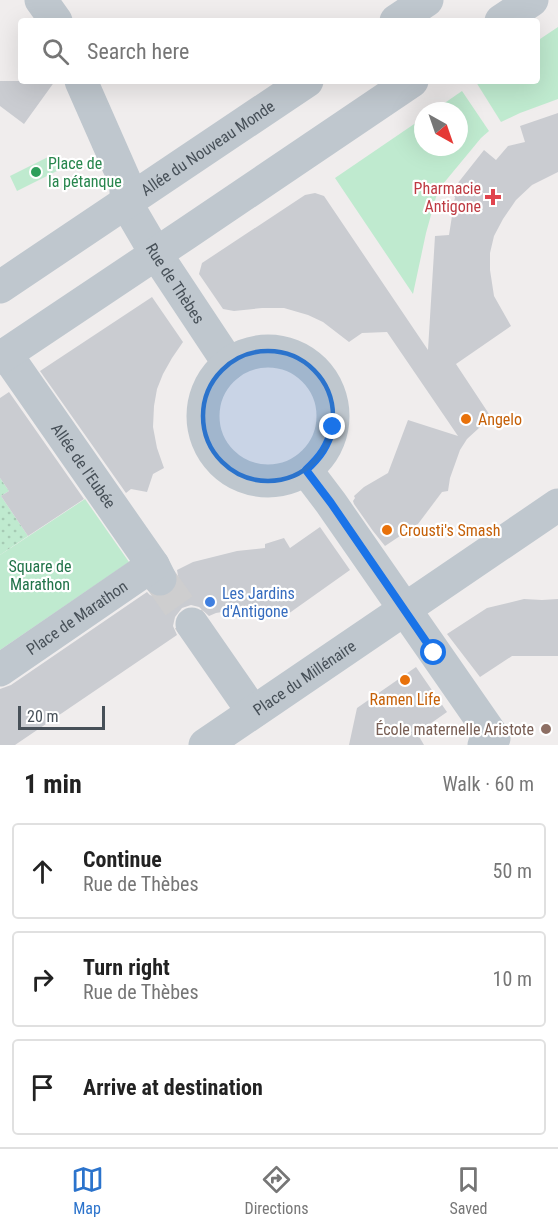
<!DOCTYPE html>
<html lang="en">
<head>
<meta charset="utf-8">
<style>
	body { margin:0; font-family:"Roboto Condensed",sans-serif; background:#f2f2f2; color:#222 }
	.compass { position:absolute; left:414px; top:102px; width:54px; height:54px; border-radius:50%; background:#fff; box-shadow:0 6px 24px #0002; rotate:140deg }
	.scale { position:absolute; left:18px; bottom:15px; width:87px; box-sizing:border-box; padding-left:6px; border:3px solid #475058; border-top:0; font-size:16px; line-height:21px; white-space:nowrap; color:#475058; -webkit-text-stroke:4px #fff; paint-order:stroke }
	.stop { position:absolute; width:18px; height:18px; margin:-14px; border:4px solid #1a73e8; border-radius:50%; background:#fff }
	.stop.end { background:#1a73e8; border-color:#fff; box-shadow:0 2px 6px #0008 }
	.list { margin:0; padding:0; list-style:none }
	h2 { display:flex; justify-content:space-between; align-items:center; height:78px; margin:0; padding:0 24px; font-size:26px }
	h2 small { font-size:20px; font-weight:400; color:#767676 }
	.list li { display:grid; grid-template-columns:39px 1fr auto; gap:18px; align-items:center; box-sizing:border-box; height:96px; margin:0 12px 12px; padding:0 12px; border:2px solid #e0e0e0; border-radius:6px }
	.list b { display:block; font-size:22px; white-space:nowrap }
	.list p { margin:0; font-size:20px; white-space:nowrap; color:#767676 }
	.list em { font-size:20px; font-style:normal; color:#767676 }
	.icon { flex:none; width:33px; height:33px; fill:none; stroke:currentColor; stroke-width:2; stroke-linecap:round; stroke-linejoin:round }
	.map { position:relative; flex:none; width:558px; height:745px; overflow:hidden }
	.search { position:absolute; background:#fff; box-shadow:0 6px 24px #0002; left:18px; right:18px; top:18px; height:66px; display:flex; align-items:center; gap:15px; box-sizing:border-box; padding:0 21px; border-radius:6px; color:#767676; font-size:22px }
	.sheet { height:402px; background:#fff }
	nav { display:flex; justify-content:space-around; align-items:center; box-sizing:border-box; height:84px; border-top:2px solid #e0e0e0; background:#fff; font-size:16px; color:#767676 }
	nav a { display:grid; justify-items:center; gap:3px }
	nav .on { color:#2b73cc }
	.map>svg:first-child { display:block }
</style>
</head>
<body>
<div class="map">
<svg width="558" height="745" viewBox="0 0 558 745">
	<defs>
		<pattern id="garden-dots" width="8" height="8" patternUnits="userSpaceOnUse" patternTransform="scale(1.5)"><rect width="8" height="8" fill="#bfeacf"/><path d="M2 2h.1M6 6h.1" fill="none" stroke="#a6cab4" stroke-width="1.8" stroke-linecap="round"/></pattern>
	</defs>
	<rect width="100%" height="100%" fill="#f0eded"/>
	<path fill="#bfeacf" d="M 558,27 L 558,99 L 520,113 L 501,122 L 476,82 L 537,81 L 537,41 Z
		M 462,91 L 489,131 L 481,138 L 438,190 L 426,233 L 413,294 L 335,178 L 423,118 L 423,147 L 459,147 L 459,111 L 433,111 Z
		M 54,154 L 61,169 L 17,191 L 10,176 Z
		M 85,499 L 129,562 L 0,650 L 0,555 Z"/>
	<path fill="url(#garden-dots)" d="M 0,478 L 9,491 L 1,496 L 28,536 L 0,555 Z"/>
	<path fill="#caccd1" d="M 0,81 L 55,81 L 24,124 L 0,106 Z
		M 558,113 L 558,172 L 532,185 L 516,200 L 503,219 L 494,236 L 490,253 L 490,270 L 494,296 L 511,326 L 456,364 L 491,417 L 467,439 L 460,450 L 450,478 L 448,491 L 442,492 L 418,524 L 385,546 L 373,531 L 354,504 L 353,501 L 355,498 L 354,496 L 364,487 L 388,473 L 408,420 L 458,436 L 387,332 L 362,333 L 349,342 L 323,322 L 308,315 L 284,308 L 262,308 L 234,311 L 223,309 L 199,274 L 202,263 L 305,195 L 315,193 L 324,196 L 428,350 L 435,236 L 449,235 L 455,197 L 450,193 L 484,150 L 496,160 L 508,146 L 525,142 L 520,126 Z
		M 152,297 L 183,342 L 172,358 L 163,374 L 157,389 L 154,406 L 153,427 L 157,448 L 164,468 L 153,474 L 147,492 L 131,489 L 126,493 L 40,371 Z
		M 9,392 L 84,499 L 28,536 L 1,496 L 9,491 L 0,478 L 0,398 Z
		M 320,527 L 350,570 L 288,614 L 275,609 L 258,606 L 216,613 L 209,616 L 199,607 L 191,605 L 182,608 L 175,617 L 173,626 L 177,635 L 15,745 L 0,745 L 0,689 L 11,685 L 147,592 L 150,595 L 158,598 L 169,595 L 176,589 L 179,581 L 177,570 L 193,562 L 237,551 L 265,548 L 265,544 L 284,538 L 290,548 Z
		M 524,599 L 542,600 L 558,599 L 558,656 L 512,656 L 480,677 L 447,634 L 487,608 Z
		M 416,667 L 447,712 L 417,733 L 424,745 L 349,745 L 357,708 Z"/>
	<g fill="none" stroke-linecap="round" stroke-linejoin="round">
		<path stroke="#cececf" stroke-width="33" stroke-dasharray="33 16" stroke-linecap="butt" d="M 160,579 L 192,624"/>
		<g stroke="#bfc7ce" stroke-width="33">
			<path d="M 41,0 L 56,21"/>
			<path d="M 396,21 L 427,0"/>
			<path d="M 501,21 L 532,0"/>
			<path id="s1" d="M 81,81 L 125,181 L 127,201 L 132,213 L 156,254 L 229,364"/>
			<path id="s2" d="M 0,287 L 307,81"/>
			<circle cx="268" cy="416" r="65"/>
			<path id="s3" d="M 6,354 L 153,565 L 160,579"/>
			<path d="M 0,358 L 187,233 L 412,81"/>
			<path d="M 306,470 L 331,503 L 494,738 L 484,745"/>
			<path d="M 192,624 L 253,712"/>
			<path id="s4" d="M 0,670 L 153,565"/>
			<path id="s5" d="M 205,745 L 558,505"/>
		</g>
	</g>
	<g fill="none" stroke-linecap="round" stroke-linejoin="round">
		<path stroke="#1a73e8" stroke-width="8" d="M 333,427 C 327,447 321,456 306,470 L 331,503 L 434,653"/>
	</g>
	<path fill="#2b73cc" fill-opacity="0.2" stroke="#2b73cc" stroke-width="4.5" stroke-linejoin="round" d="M203 416a65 65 0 1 1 130 0a65 65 0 1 1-130 0Z"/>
	<circle fill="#2e9e5b" stroke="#fff" stroke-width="2" cx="36" cy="172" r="6"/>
	<path fill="#e0444e" stroke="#fff" stroke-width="2" d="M490 188h6v6h6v6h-6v6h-6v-6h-6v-6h6z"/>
	<g fill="#e8710a" stroke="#fff" stroke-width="2">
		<circle cx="466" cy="419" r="6"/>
		<circle cx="387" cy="530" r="6"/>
		<circle cx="405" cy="680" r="6"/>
	</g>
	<circle fill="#3f7fe0" stroke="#fff" stroke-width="2" cx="210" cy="602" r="6"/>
	<circle fill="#8d6e63" stroke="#fff" stroke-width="2" cx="546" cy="729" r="6"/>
	<g text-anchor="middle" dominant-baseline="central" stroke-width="4.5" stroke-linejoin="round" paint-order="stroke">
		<g font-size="16" fill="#475058" stroke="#fff">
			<text stroke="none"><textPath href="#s2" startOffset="250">Allée du Nouveau Monde</textPath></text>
			<text stroke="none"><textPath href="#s1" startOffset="225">Rue de Thèbes</textPath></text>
			<text stroke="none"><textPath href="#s3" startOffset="136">Allée de l'Eubée</textPath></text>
			<text stroke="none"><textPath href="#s4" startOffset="93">Place de Marathon</textPath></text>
			<text stroke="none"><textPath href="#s5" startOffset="120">Place du Millénaire</textPath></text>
		</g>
		<g font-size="16" fill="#27864d" stroke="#fff" text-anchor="start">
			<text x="48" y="163">Place de<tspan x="48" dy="18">la pétanque</tspan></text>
		</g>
		<g font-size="16" fill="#be3a42" stroke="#fff" text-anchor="end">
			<text x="481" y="188">Pharmacie<tspan x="481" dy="18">Antigone</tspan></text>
		</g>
		<g font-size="16" fill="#c56008" stroke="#fff" text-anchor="start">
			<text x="478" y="419">Angelo</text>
			<text x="399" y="530">Crousti's Smash</text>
			<text x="405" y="699" text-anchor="middle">Ramen Life</text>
		</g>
		<g font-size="16" fill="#207248" stroke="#fff">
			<text x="40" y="566">Square de<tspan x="40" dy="18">Marathon</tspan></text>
		</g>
		<g font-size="16" fill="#366cbe" stroke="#fff" text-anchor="start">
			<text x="222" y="593">Les Jardins<tspan x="222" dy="18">d'Antigone</tspan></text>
		</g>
		<g font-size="16" fill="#785e54" stroke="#fff" text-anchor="end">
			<text x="534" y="729">École maternelle Aristote</text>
		</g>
	</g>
</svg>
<svg class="compass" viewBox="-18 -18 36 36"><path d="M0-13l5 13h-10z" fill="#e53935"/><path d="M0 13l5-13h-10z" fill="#767676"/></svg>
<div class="scale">20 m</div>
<div class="stop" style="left:434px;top:653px"></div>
<div class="stop end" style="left:333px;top:427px"></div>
<div class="search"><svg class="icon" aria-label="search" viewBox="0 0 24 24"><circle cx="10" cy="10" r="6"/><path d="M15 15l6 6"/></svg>Search here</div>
</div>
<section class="sheet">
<h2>1 min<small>Walk · 60 m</small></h2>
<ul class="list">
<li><svg class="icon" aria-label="ahead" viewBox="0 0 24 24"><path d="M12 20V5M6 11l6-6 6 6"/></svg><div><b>Continue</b><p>Rue de Thèbes</p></div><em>50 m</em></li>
<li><svg class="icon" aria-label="right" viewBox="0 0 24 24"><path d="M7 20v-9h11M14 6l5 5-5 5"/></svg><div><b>Turn right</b><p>Rue de Thèbes</p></div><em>10 m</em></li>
<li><svg class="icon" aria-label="arrive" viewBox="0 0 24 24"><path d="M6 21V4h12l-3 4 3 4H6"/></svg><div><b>Arrive at destination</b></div></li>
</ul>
</section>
<nav>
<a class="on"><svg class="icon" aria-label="map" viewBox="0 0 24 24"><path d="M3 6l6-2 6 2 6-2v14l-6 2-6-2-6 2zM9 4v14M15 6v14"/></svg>Map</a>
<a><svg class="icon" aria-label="directions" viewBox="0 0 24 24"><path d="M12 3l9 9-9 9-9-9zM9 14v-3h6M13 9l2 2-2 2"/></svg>Directions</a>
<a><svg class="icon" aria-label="saved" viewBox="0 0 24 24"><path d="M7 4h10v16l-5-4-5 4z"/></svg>Saved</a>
</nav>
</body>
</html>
